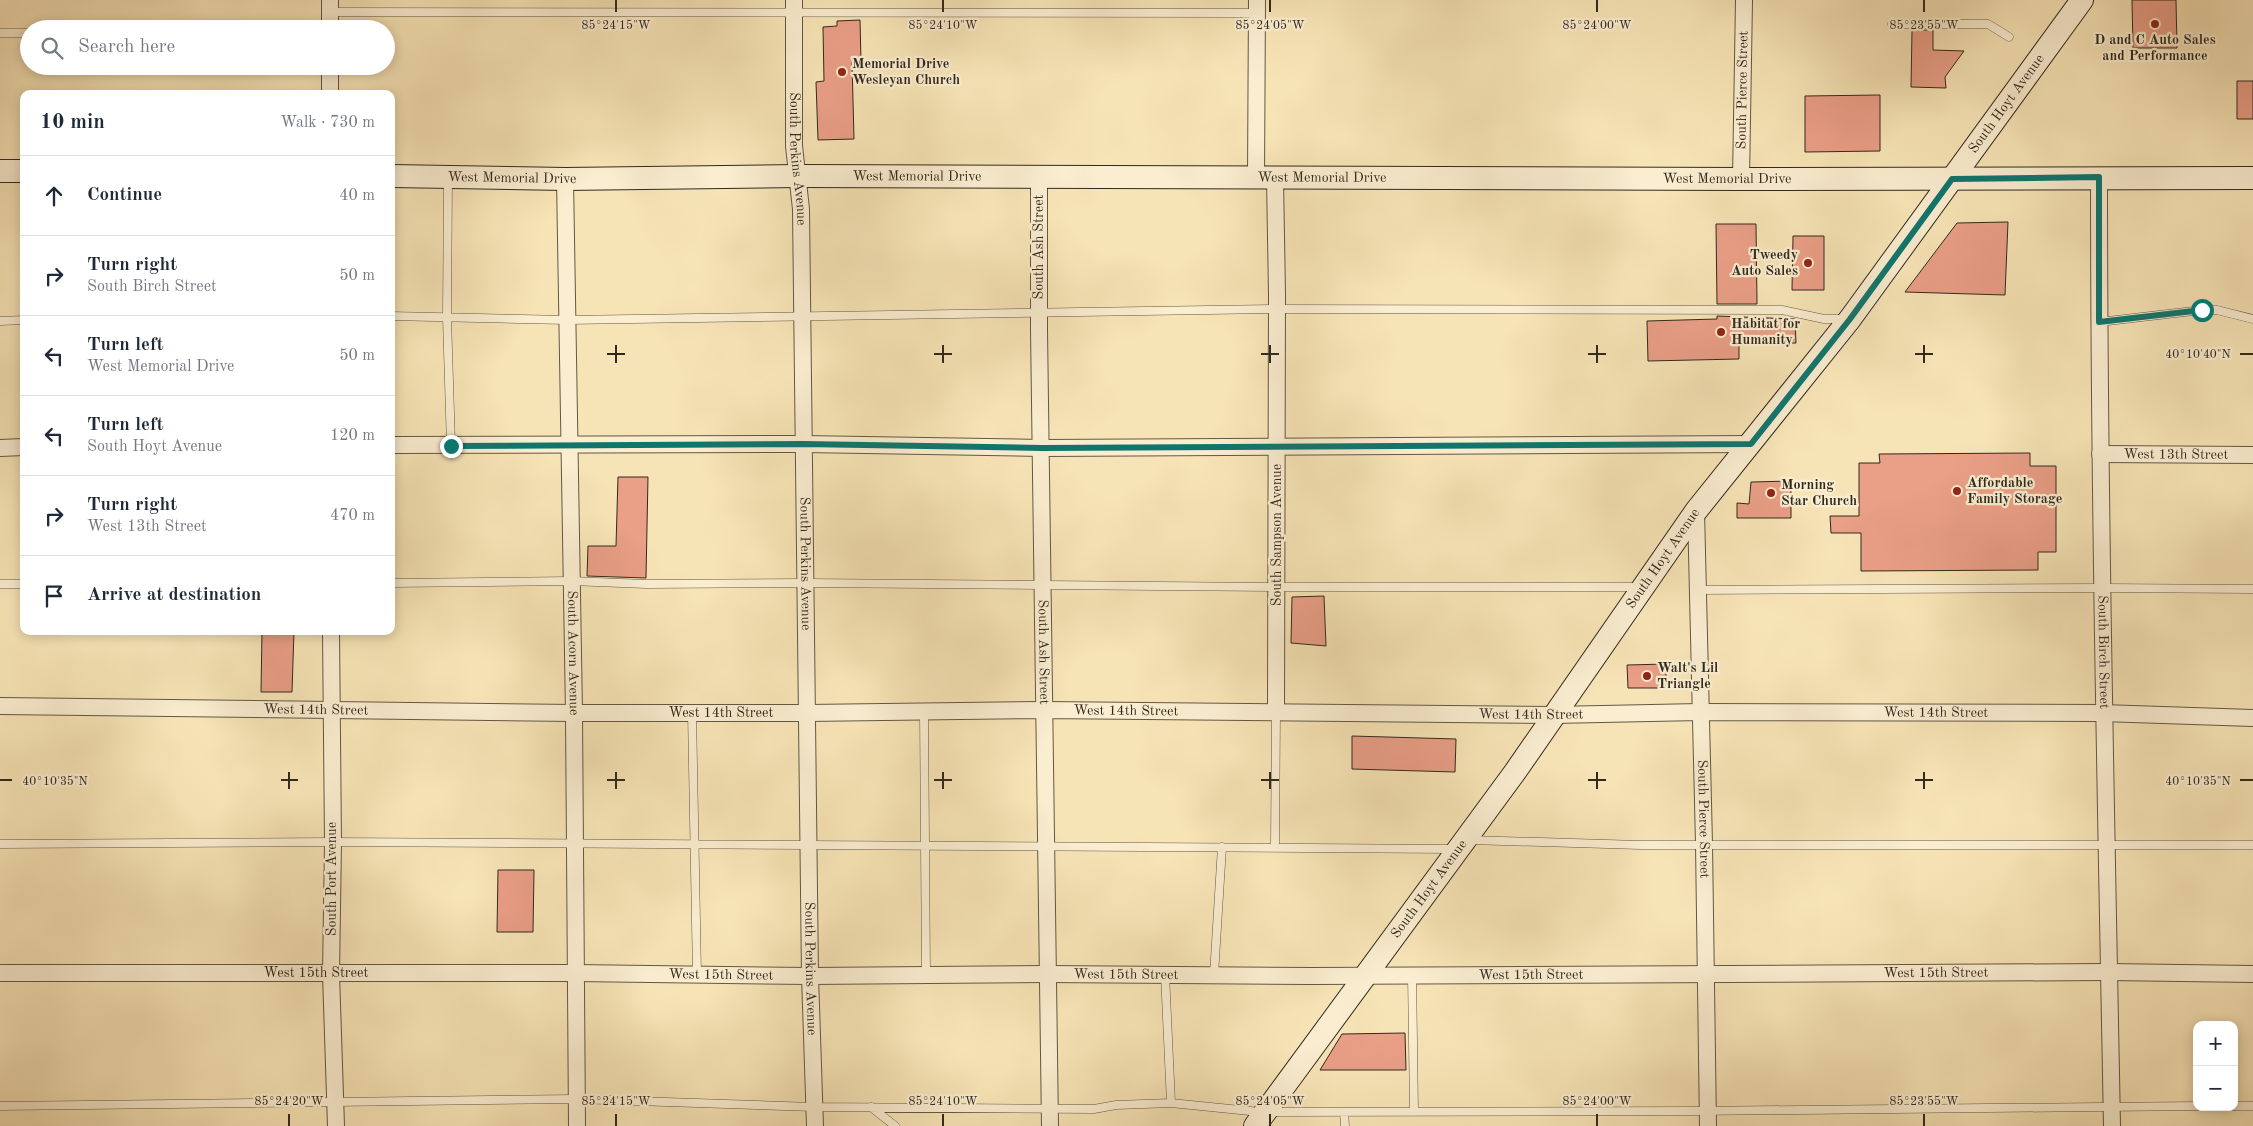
<!DOCTYPE html>
<html lang="en">
<head>
<meta charset="utf-8">
<style>
	body { margin:0; font-family:"Old Standard TT",serif; background:#f2f2f3; color:#1f2937 }
	.controls { position:absolute; right:15px; bottom:15px; display:grid; overflow:hidden; border-radius:10px; box-shadow:0 2px 12px #0003 }
	.controls button { width:45px; height:45px; display:grid; place-items:center; padding:0; border:0; border-bottom:1px solid #e0e1e3; background:#fff; color:#1f2937; font:25px sans-serif }
	.stop { position:absolute; width:15px; height:15px; margin:-11px; border:4px solid #0f766e; border-radius:50%; background:#fff }
	.stop.end { background:#0f766e; border-color:#fff; box-shadow:0 1px 5px #0008 }
	.list { margin:0; padding:0; list-style:none }
	h2 { display:flex; justify-content:space-between; align-items:center; height:65px; margin:0; padding:0 20px; font-size:21px }
	h2 small { font-size:16px; font-weight:400; color:#747a83 }
	.list li { display:grid; grid-template-columns:32px 1fr auto; gap:15px; align-items:center; box-sizing:border-box; height:80px; padding:0 20px; border-top:1px solid #e0e1e3 }
	.list b { display:block; font-size:19px; white-space:nowrap }
	.list p { margin:0; font-size:16px; white-space:nowrap; color:#747a83 }
	.list em { font-size:16px; font-style:normal; color:#747a83 }
	.icon { flex:none; width:28px; height:28px; fill:none; stroke:currentColor; stroke-width:2; stroke-linecap:round; stroke-linejoin:round }
	.map { position:relative; flex:none; width:2253px; height:1126px; overflow:hidden }
	.search { position:absolute; background:#fff; box-shadow:0 2px 12px #0003; left:20px; top:20px; width:375px; height:55px; display:flex; align-items:center; gap:12px; box-sizing:border-box; padding:0 18px; border-radius:28px; color:#747a83; font-size:19px }
	.panel { position:absolute; background:#fff; box-shadow:0 2px 12px #0003; left:20px; top:90px; width:375px; height:545px; border-radius:10px }
	.map>svg:first-child { display:block }
</style>
</head>
<body>
<div class="map">
<svg width="2253" height="1126" viewBox="0 0 2253 1126">
	<rect width="100%" height="100%" fill="#f7e4b6"/>
	<filter id="stains"><feTurbulence type="fractalNoise" baseFrequency=".004" numOctaves="4"/><feColorMatrix values="0 0 0 0 .2 0 0 0 0 .09 0 0 0 0 .02 0 0 0 .5 -.17"/></filter>
	<radialGradient id="worn" r=".72"><stop offset=".6" stop-color="#630" stop-opacity="0"/><stop offset="1" stop-color="#630" stop-opacity=".3"/></radialGradient>
	<path fill="#ea9f87" stroke="#31291e" d="M 2132,0 L 2176,0 L 2177,48 L 2133,48 Z
		M 860,20 L 861,62 L 852,62 L 854,139 L 818,140 L 816,82 L 824,81 L 823,27 L 837,26 L 837,21 Z
		M 1912,30 L 1933,30 L 1933,50 L 1964,51 L 1945,77 L 1946,88 L 1911,87 Z
		M 2237,81 L 2253,81 L 2253,119 L 2237,119 Z
		M 1880,95 L 1880,151 L 1805,152 L 1805,96 Z
		M 2008,222 L 2005,295 L 1905,292 L 1957,223 Z
		M 1716,224 L 1756,224 L 1757,304 L 1717,304 Z
		M 1793,236 L 1824,236 L 1824,290 L 1792,290 Z
		M 1717,316 L 1795,319 L 1796,343 L 1739,344 L 1739,359 L 1648,361 L 1647,321 L 1717,319 Z
		M 2030,453 L 2030,466 L 2056,466 L 2056,552 L 2038,552 L 2038,570 L 1861,571 L 1861,533 L 1831,533 L 1830,516 L 1859,516 L 1859,463 L 1880,463 L 1879,454 Z
		M 618,477 L 648,477 L 646,578 L 587,576 L 588,546 L 616,546 Z
		M 1791,481 L 1791,518 L 1737,518 L 1737,503 L 1749,504 L 1751,482 Z
		M 1324,596 L 1326,646 L 1291,643 L 1292,597 Z
		M 262,631 L 294,631 L 292,692 L 261,692 Z
		M 1666,664 L 1666,688 L 1628,688 L 1627,665 Z
		M 1352,736 L 1456,739 L 1455,772 L 1352,769 Z
		M 498,870 L 534,870 L 533,932 L 497,932 Z
		M 1405,1033 L 1406,1070 L 1320,1070 L 1342,1034 Z"/>
	<g fill="none" stroke-linecap="round" stroke-linejoin="round">
		<g stroke="#625844" stroke-width="9">
			<path id="service" d="M 330,12 L 1257,13
				M 1892,24 L 1988,24 L 2009,37
				M 0,33 L 29,33
				M 448,179 L 447,318 L 451,445
				M 391,316 L 567,320 L 1277,309 L 1782,310 L 1824,319 L 1846,319
				M 0,321 L 24,320
				M 2099,322 L 2202,310 L 2217,310 L 2253,319
				M 391,583 L 571,581 L 646,584 L 806,583 L 1277,587 L 1639,587
				M 0,584 L 24,584
				M 1699,590 L 2103,588 L 2253,589
				M 924,712 L 926,975
				M 692,713 L 697,974
				M 1470,840 L 1640,845 L 2253,845
				M 0,844 L 333,842 L 1453,849
				M 1275,847 L 1276,712
				M 1165,974 L 1171,1103
				M 1412,974 L 1414,1111
				M 1214,975 L 1222,847
				M 0,1106 L 576,1099 L 814,1107 L 1094,1109 L 1116,1105 L 1171,1103 L 1260,1112
				M 2234,1106 L 2253,1106
				M 871,1107 L 895,1126
				M 1271,1112 L 1691,1111 L 2197,1106
				M 1344,1112 L 1345,1126"/>
		</g>
		<g stroke="#625844" stroke-width="18">
			<g id="minor">
				<path id="s1" d="M 794,0 L 794,146 L 801,209 L 810,976 L 815,1126"/>
				<path d="M 330,29 L 330,0"/>
				<path d="M 330,94 L 330,66"/>
				<path id="s2" d="M 2099,177 C 2099,493 2106,810 2112,1126"/>
				<path id="s3" d="M 1039,178 L 1039,330 L 1050,1126"/>
				<path d="M 1256,178 L 1257,0"/>
				<path id="s4" d="M 565,179 L 574,713 L 577,1126"/>
				<path d="M 1275,179 L 1277,294 L 1276,711"/>
				<path id="s5" d="M 1741,179 L 1744,0"/>
				<path d="M 391,445 L 803,444 L 1042,448 L 1751,444"/>
				<path d="M 0,448 L 24,447"/>
				<path id="s6" d="M 2100,454 L 2253,455"/>
				<path id="s7" d="M 1696,511 L 1704,844 L 1708,1126"/>
				<path d="M 331,631 L 333,842 L 331,974 L 336,1126"/>
				<path id="s8" d="M 0,706 L 574,713 L 807,713 L 1044,710 L 1553,715 L 1700,712 L 2102,713 L 2253,718"/>
				<path id="s9" d="M 0,973 L 574,973 L 810,976 L 1047,974 L 1311,976 L 2108,972 L 2253,974"/>
			</g>
		</g>
		<g stroke="#31291e" stroke-width="24">
			<g id="secondary">
				<path d="M 0,171 L 24,171"/>
				<path id="s10" d="M 391,176 L 565,179 L 798,176 L 1741,179 L 2253,178"/>
				<path id="s11" d="M 1255,1126 L 1515,772 L 1696,511 L 1850,319 L 2082,0"/>
			</g>
		</g>
		<use href="#service" stroke="#faedd0" stroke-width="8"/>
		<use href="#minor" stroke="#faedd0" stroke-width="16"/>
		<use href="#secondary" stroke="#faedd0" stroke-width="22"/>
	</g>
	<g fill="none" stroke-linecap="round" stroke-linejoin="round">
		<path stroke="#0f766e" stroke-width="6" d="M 451,446 L 803,444 L 1042,448 L 1751,444 L 1850,319 L 1952,179 L 2099,177 L 2099,322 L 2202,310"/>
	</g>
	<path fill="none" stroke="#31291e" stroke-width="2" d="M 616,0 L 616,12M 943,0 L 943,12M 1270,0 L 1270,12M 1597,0 L 1597,12M 1924,0 L 1924,12M 616,345 L 616,363M 943,345 L 943,363M 1270,345 L 1270,363M 1597,345 L 1597,363M 1924,345 L 1924,363M 607,354 L 625,354M 934,354 L 952,354M 1261,354 L 1279,354M 1588,354 L 1606,354M 1915,354 L 1933,354M 2240,354 L 2253,354M 289,772 L 289,789M 616,772 L 616,789M 943,772 L 943,789M 1270,772 L 1270,789M 1597,772 L 1597,789M 1924,772 L 1924,789M 0,780 L 12,780M 281,780 L 298,780M 607,780 L 625,780M 934,780 L 952,780M 1261,780 L 1279,780M 1588,780 L 1606,780M 1915,780 L 1933,780M 2240,780 L 2253,780M 289,1114 L 289,1126M 616,1114 L 616,1126M 943,1114 L 943,1126M 1270,1114 L 1270,1126M 1597,1114 L 1597,1126M 1924,1114 L 1924,1126"/>
	<g fill="#8f2418" stroke="#faedd0" stroke-width="2">
		<circle cx="2155" cy="24" r="5"/>
		<circle cx="842" cy="72" r="5"/>
		<circle cx="1808" cy="263" r="5"/>
		<circle cx="1721" cy="332" r="5"/>
		<circle cx="1957" cy="491" r="5"/>
		<circle cx="1771" cy="493" r="5"/>
		<circle cx="1647" cy="676" r="5"/>
	</g>
	<g text-anchor="middle" dominant-baseline="central" stroke-width="4.5" stroke-linejoin="round" paint-order="stroke">
		<g font-size="14" font-weight="bold" fill="#31291e" stroke="#faedd0" text-anchor="start">
			<text x="2155" y="40" text-anchor="middle">D and C Auto Sales<tspan x="2155" dy="16">and Performance</tspan></text>
			<text x="852" y="64">Memorial Drive<tspan x="852" dy="16">Wesleyan Church</tspan></text>
			<text x="1798" y="255" text-anchor="end">Tweedy<tspan x="1798" dy="16">Auto Sales</tspan></text>
			<text x="1731" y="324">Habitat for<tspan x="1731" dy="16">Humanity</tspan></text>
			<text x="1967" y="483">Affordable<tspan x="1967" dy="16">Family Storage</tspan></text>
			<text x="1781" y="485">Morning<tspan x="1781" dy="16">Star Church</tspan></text>
			<text x="1657" y="668">Walt's Lil<tspan x="1657" dy="16">Triangle</tspan></text>
		</g>
		<g font-size="14" fill="#31291e" stroke="#faedd0">
			<text stroke="none"><textPath href="#s5" startOffset="89">South Pierce Street</textPath></text>
			<text stroke="none"><textPath href="#s11" startOffset="1269">South Hoyt Avenue</textPath></text>
			<text stroke="none"><textPath href="#s1" startOffset="159">South Perkins Avenue</textPath></text>
			<text stroke="none"><textPath href="#s10" startOffset="526">West Memorial Drive</textPath></text>
			<text stroke="none"><textPath href="#s10" startOffset="121">West Memorial Drive</textPath></text>
			<text stroke="none"><textPath href="#s10" startOffset="931">West Memorial Drive</textPath></text>
			<text stroke="none"><textPath href="#s10" startOffset="1336">West Memorial Drive</textPath></text>
			<text transform="translate(1039 247) rotate(-90)">South Ash Street</text>
			<text stroke="none"><textPath href="#s6" startOffset="76">West 13th Street</textPath></text>
			<text transform="translate(1277 535) rotate(-90)">South Sampson Avenue</text>
			<text stroke="none"><textPath href="#s11" startOffset="699">South Hoyt Avenue</textPath></text>
			<text stroke="none"><textPath href="#s1" startOffset="564">South Perkins Avenue</textPath></text>
			<text stroke="none"><textPath href="#s2" startOffset="475">South Birch Street</textPath></text>
			<text stroke="none"><textPath href="#s3" startOffset="474">South Ash Street</textPath></text>
			<text stroke="none"><textPath href="#s4" startOffset="474">South Acorn Avenue</textPath></text>
			<text stroke="none"><textPath href="#s8" startOffset="316">West 14th Street</textPath></text>
			<text stroke="none"><textPath href="#s8" startOffset="1126">West 14th Street</textPath></text>
			<text stroke="none"><textPath href="#s8" startOffset="721">West 14th Street</textPath></text>
			<text stroke="none"><textPath href="#s8" startOffset="1936">West 14th Street</textPath></text>
			<text stroke="none"><textPath href="#s8" startOffset="1531">West 14th Street</textPath></text>
			<text stroke="none"><textPath href="#s7" startOffset="308">South Pierce Street</textPath></text>
			<text transform="translate(332 879) rotate(-90)">South Port Avenue</text>
			<text stroke="none"><textPath href="#s11" startOffset="294">South Hoyt Avenue</textPath></text>
			<text stroke="none"><textPath href="#s1" startOffset="969">South Perkins Avenue</textPath></text>
			<text stroke="none"><textPath href="#s9" startOffset="1936">West 15th Street</textPath></text>
			<text stroke="none"><textPath href="#s9" startOffset="316">West 15th Street</textPath></text>
			<text stroke="none"><textPath href="#s9" startOffset="721">West 15th Street</textPath></text>
			<text stroke="none"><textPath href="#s9" startOffset="1126">West 15th Street</textPath></text>
			<text stroke="none"><textPath href="#s9" startOffset="1531">West 15th Street</textPath></text>
		</g>
	</g>
	<g font-size="12" text-anchor="middle" fill="#31291e" stroke="#faedd0" stroke-width="4.5" stroke-linejoin="round" paint-order="stroke">
		<text x="616" y="29">85°24'15"W</text>
		<text x="943" y="29">85°24'10"W</text>
		<text x="1270" y="29">85°24'05"W</text>
		<text x="1597" y="29">85°24'00"W</text>
		<text x="1924" y="29">85°23'55"W</text>
		<text x="2198" y="358">40°10'40"N</text>
		<text x="55" y="785">40°10'35"N</text>
		<text x="2198" y="785">40°10'35"N</text>
		<text x="289" y="1105">85°24'20"W</text>
		<text x="616" y="1105">85°24'15"W</text>
		<text x="943" y="1105">85°24'10"W</text>
		<text x="1270" y="1105">85°24'05"W</text>
		<text x="1597" y="1105">85°24'00"W</text>
		<text x="1924" y="1105">85°23'55"W</text>
	</g>
	<rect width="100%" height="100%" filter="url(#stains)"/>
	<rect width="100%" height="100%" fill="url(#worn)"/>
</svg>
<div class="controls">
<button>+</button>
<button>−</button>
</div>
<div class="stop" style="left:2202px;top:310px"></div>
<div class="stop end" style="left:451px;top:446px"></div>
<div class="search"><svg class="icon" aria-label="search" viewBox="0 0 24 24"><circle cx="10" cy="10" r="6"/><path d="M15 15l6 6"/></svg>Search here</div>
<section class="panel">
<h2>10 min<small>Walk · 730 m</small></h2>
<ul class="list">
<li><svg class="icon" aria-label="ahead" viewBox="0 0 24 24"><path d="M12 20V5M6 11l6-6 6 6"/></svg><div><b>Continue</b></div><em>40 m</em></li>
<li><svg class="icon" aria-label="right" viewBox="0 0 24 24"><path d="M7 20v-9h11M14 6l5 5-5 5"/></svg><div><b>Turn right</b><p>South Birch Street</p></div><em>50 m</em></li>
<li><svg class="icon" aria-label="left" viewBox="0 0 24 24"><path d="M17 20v-9H6M10 6l-5 5 5 5"/></svg><div><b>Turn left</b><p>West Memorial Drive</p></div><em>50 m</em></li>
<li><svg class="icon" aria-label="left" viewBox="0 0 24 24"><path d="M17 20v-9H6M10 6l-5 5 5 5"/></svg><div><b>Turn left</b><p>South Hoyt Avenue</p></div><em>120 m</em></li>
<li><svg class="icon" aria-label="right" viewBox="0 0 24 24"><path d="M7 20v-9h11M14 6l5 5-5 5"/></svg><div><b>Turn right</b><p>West 13th Street</p></div><em>470 m</em></li>
<li><svg class="icon" aria-label="arrive" viewBox="0 0 24 24"><path d="M6 21V4h12l-3 4 3 4H6"/></svg><div><b>Arrive at destination</b></div></li>
</ul>
</section>
</div>
</body>
</html>
